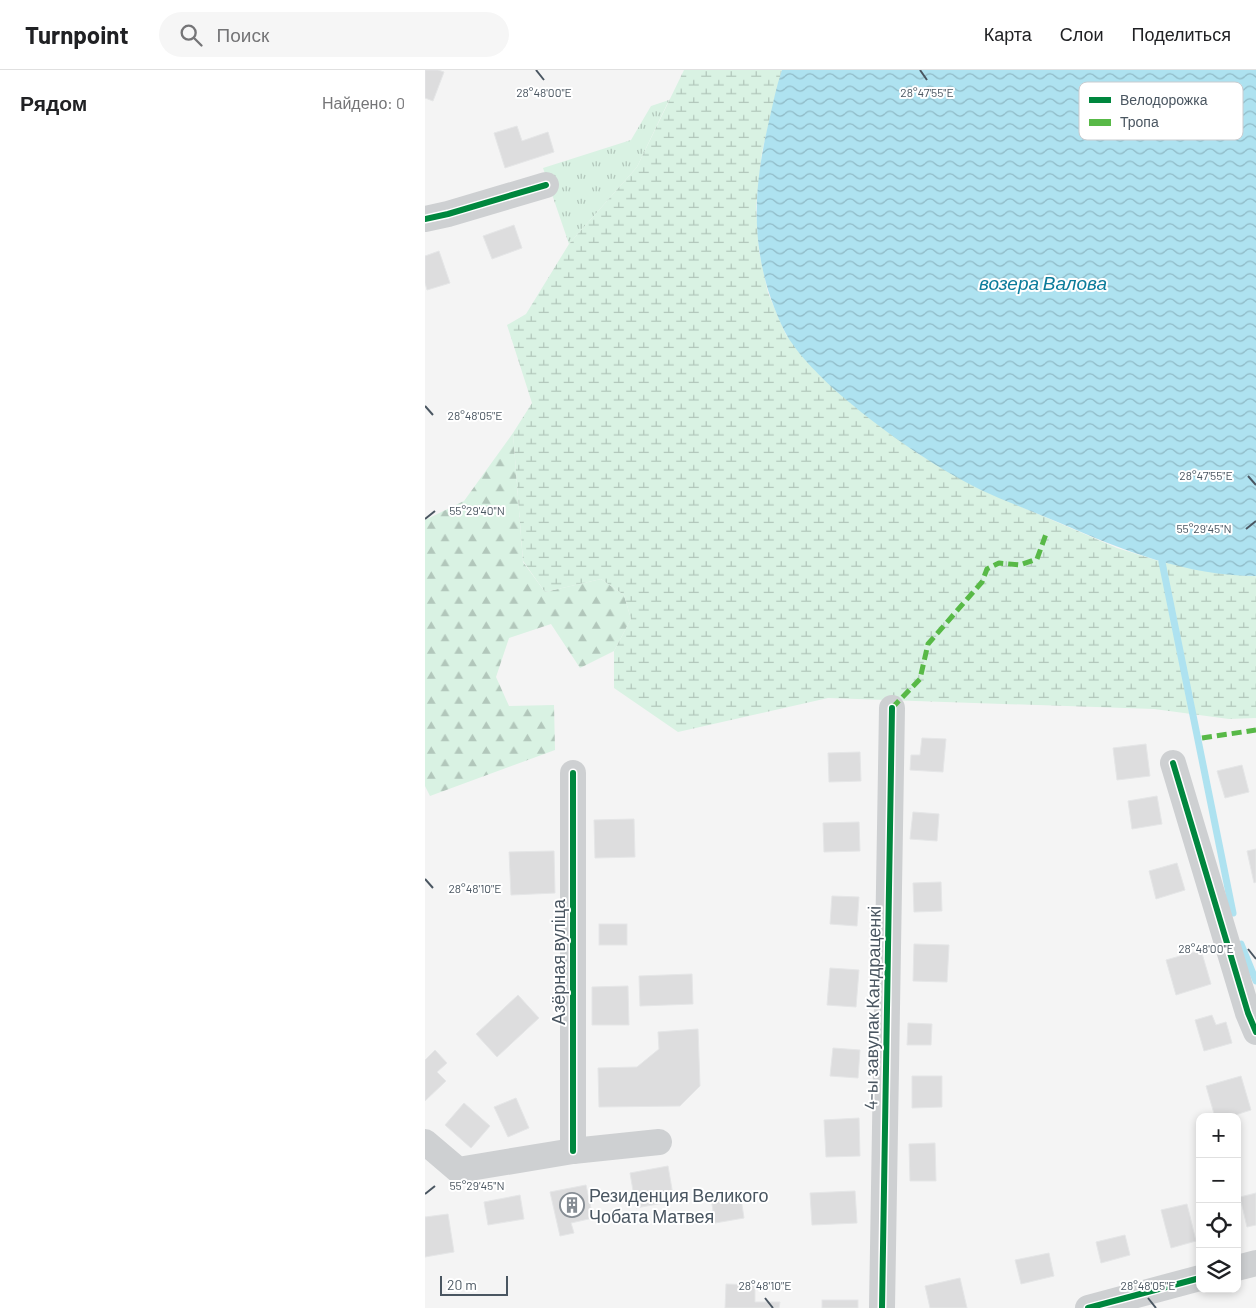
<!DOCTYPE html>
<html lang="ru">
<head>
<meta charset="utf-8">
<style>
	body { margin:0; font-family:Barlow,sans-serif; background:#f6f6f6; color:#202124 }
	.controls { position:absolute; right:15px; bottom:15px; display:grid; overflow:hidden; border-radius:10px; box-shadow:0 2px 8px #0003 }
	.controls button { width:45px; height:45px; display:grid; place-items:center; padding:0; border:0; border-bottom:1px solid #e0e0e0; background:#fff; color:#202124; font:25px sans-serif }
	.scale { position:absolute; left:15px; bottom:12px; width:68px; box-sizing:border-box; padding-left:5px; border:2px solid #4a5661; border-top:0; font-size:14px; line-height:18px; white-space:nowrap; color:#4a5661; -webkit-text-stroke:4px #fff; paint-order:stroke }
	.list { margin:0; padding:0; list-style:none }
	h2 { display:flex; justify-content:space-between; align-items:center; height:65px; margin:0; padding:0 20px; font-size:21px }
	h2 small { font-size:16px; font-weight:400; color:#757577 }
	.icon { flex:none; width:28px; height:28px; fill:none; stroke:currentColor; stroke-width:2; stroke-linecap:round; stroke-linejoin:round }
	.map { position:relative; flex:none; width:831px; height:1238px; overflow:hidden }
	header { display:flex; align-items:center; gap:30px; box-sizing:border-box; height:70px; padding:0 25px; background:#fff; border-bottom:1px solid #e0e0e0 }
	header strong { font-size:24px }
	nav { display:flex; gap:28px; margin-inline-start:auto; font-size:18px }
	.search { width:350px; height:45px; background:#f6f6f6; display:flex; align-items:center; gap:12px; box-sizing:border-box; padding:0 18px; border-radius:28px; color:#757577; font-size:19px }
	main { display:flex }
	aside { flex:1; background:#fff }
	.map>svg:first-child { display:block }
</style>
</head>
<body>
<header>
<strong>Turnpoint</strong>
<div class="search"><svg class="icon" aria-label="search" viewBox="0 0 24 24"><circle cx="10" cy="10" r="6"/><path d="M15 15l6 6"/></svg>Поиск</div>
<nav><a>Карта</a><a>Слои</a><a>Поделиться</a></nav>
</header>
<main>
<aside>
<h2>Рядом<small>Найдено: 0</small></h2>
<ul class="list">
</ul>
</aside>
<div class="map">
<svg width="831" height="1238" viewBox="0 0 831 1238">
	<defs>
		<pattern id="grass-tufts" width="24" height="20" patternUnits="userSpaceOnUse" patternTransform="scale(1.25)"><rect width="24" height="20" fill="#d9f2e3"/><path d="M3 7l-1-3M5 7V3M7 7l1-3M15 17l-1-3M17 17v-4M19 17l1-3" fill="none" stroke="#b2c7bb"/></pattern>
		<pattern id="forest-firs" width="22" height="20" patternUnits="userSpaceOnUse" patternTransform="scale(1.25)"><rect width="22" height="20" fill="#d9f2e3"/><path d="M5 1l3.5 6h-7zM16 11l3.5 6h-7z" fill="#b2c7bb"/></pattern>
		<pattern id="wetland-marsh" width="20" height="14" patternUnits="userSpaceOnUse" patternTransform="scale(1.25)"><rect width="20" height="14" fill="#d9f2e3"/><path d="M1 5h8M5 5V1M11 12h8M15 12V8" fill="none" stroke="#b2c7bb"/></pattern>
		<pattern id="water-waves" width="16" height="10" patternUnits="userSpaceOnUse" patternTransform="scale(1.25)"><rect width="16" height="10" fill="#aee2f0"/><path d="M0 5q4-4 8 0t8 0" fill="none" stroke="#90bac6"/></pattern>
	</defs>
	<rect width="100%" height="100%" fill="#f4f4f4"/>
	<!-- grass -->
	<path fill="url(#grass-tufts)" d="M 244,30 L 212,97 L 144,174 L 118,98 L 206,70 L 226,36 Z"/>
	<!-- forest -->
	<path fill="url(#forest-firs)" d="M 88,363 L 98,492 L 120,522 L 176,509 L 199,525 L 206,549 L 189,581 L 155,598 L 126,554 L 84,568 L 71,607 L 84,636 L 129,635 L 130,680 L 5,726 L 0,716 L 0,450 L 39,431 Z"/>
	<!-- wetland -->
	<path fill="url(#wetland-marsh)" d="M 259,0 L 357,0 L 337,82 L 331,137 L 334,181 L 343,223 L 361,265 L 429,336 L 492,383 L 555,419 L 692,478 L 737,492 L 822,506 L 831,506 L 831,648 L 804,649 L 729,639 L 403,628 L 253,662 L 189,618 L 189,581 L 206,549 L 199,525 L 176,509 L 120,522 L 98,491 L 88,363 L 107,333 L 82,255 L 101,244 L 144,174 L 212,97 Z"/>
	<!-- water -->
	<path fill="url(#water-waves)" d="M 357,0 L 831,0 L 831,506 C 762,506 697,480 635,453 C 609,442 582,432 556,420 C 507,396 452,357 411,321 C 394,305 371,283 360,262 C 325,191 326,127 344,51 C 348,34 351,17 357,0 Z"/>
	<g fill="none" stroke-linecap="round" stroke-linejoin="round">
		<!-- stream -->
		<g stroke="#aee2f0" stroke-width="7">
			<path d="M 737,492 L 808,843"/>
			<path d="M 816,874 L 831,911"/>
		</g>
	</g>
	<!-- building -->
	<g fill="#ddddde" stroke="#e5e6e7">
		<path d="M 0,0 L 13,0 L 19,2 L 8,31 L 0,28 Z"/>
		<path d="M 92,56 L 97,71 L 123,62 L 129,82 L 80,98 L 69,63 Z"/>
		<path d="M 89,155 L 97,178 L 67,189 L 58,166 Z"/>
		<path d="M 14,181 L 25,213 L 2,220 L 0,213 L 0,186 Z"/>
		<path d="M 497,668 L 521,669 L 518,702 L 485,700 L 486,685 L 495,685 Z"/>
		<path d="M 721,674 L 725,706 L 692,710 L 688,678 Z"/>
		<path d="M 435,682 L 436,711 L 404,712 L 403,683 Z"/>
		<path d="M 817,695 L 824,722 L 800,728 L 792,701 Z"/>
		<path d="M 732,726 L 737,754 L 707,759 L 703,731 Z"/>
		<path d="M 488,742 L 514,744 L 512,771 L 485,769 Z"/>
		<path d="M 209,749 L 210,787 L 170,788 L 169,750 Z"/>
		<path d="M 434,752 L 435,781 L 399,782 L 398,753 Z"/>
		<path d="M 831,779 L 831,812 L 829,813 L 822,781 Z"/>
		<path d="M 129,781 L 130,823 L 86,825 L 84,782 Z"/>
		<path d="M 752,793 L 760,820 L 731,829 L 724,801 Z"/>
		<path d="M 516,812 L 517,841 L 489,842 L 488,813 Z"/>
		<path d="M 407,826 L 434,827 L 432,856 L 405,854 Z"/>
		<rect x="174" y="854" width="28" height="21"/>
		<path d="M 489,874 L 524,875 L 522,912 L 488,911 Z"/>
		<path d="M 776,880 L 786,914 L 751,925 L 741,890 Z"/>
		<path d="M 405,898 L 434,900 L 431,937 L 402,935 Z"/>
		<path d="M 267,904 L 268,934 L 215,936 L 214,906 Z"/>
		<path d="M 203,916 L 204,955 L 167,955 L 167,917 Z"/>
		<path d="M 93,925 L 114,948 L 72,987 L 51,964 Z"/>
		<path d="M 787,945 L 791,955 L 801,952 L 807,973 L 779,981 L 770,950 Z"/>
		<path d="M 483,953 L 507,954 L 506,975 L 482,975 Z"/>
		<path d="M 273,959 L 275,1016 L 255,1036 L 174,1037 L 173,998 L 212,997 L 234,979 L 233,962 Z"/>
		<path d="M 408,978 L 435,980 L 433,1008 L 405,1006 Z"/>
		<path d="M 10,980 L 22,993 L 12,1002 L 21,1011 L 0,1031 L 0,990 Z"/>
		<path d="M 487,1006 L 517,1006 L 517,1037 L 487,1038 Z"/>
		<path d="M 816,1006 L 826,1040 L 804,1047 L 790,1047 L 781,1016 Z"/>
		<path d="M 91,1028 L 104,1058 L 83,1067 L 69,1037 Z"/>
		<path d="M 39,1033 L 65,1056 L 46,1078 L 20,1055 Z"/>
		<path d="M 434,1048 L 435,1086 L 401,1087 L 399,1050 Z"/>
		<path d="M 510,1073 L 511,1111 L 485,1111 L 484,1074 Z"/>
		<path d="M 243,1096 L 249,1131 L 211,1138 L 205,1103 Z"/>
		<path d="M 161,1115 L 168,1148 L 146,1153 L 149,1163 L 135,1166 L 125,1122 Z"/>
		<path d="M 430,1121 L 432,1153 L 387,1155 L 385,1123 Z"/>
		<path d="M 315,1122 L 319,1148 L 290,1153 L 286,1128 Z"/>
		<path d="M 831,1123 L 831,1155 L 822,1157 L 815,1127 Z"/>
		<path d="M 95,1125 L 99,1149 L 63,1155 L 59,1132 Z"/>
		<path d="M 762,1134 L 771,1171 L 746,1178 L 736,1140 Z"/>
		<path d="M 23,1144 L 29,1182 L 0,1187 L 0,1147 Z"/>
		<path d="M 700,1165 L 705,1185 L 676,1193 L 671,1172 Z"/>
		<path d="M 624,1183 L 629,1206 L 596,1214 L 590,1190 Z"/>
		<path d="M 535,1208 L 542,1238 L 505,1238 L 500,1216 Z"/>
		<path d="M 301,1214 L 330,1215 L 330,1232 L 355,1232 L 354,1238 L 300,1238 Z"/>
		<rect x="397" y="1230" width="36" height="8"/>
	</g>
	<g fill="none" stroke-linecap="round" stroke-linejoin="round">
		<!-- minor -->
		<g stroke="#ced0d2" stroke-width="26">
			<path d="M 0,149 L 23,144 L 121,115"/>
			<path d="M 748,693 L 823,943 L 831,962"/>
			<path d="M 148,703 L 148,1081"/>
			<path d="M 0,1072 L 33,1100 L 148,1081 L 234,1072"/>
			<path d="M 812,1198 L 831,1193"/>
			<path d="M 457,1238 L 467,638"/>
			<path d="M 663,1238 L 775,1208"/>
		</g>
		<!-- quiet -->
		<g stroke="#58b947" stroke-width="5" stroke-dasharray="10 5" stroke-linecap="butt">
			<path d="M 467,638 L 495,609 L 503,574 L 557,512 L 562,499 L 574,493 L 595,495 L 612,489 L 621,464"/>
			<path d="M 777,668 L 831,660"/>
		</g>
		<defs>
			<g id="cycleway">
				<path d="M 0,149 L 23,144 L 121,115"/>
				<path d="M 748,693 L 823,943 L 831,962"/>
				<path d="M 148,703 L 148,1081"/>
				<path d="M 457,1238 L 467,638"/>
				<path d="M 663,1238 L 775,1208"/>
			</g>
		</defs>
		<!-- cycleway casing -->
		<use href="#cycleway" stroke="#fff" stroke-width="9"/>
		<!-- cycleway -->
		<use href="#cycleway" stroke="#00873e" stroke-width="6"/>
	</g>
	<!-- ticks -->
	<path fill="none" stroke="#4a5661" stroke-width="2" d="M 111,0 L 119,10M 495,0 L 502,10M 0,336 L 8,345M 823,406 L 831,415M 0,449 L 10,441M 821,459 L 831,451M 0,809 L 8,818M 823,879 L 831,889M 0,1124 L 10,1116M 340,1228 L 348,1238M 723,1228 L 731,1238"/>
	<!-- icons -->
	<defs>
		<symbol id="building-ring" viewBox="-11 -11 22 22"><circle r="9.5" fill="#fff" stroke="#868d94" stroke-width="1.5"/><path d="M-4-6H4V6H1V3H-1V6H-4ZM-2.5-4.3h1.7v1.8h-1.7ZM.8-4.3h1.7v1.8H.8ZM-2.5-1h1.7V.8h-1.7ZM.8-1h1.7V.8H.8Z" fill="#868d94"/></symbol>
	</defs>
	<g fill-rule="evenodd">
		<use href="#building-ring" x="133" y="1121" width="28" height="28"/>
	</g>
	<g text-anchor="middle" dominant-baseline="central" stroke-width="4" stroke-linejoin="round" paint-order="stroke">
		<!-- street labels -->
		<g font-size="18" fill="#4a5661" stroke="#fff">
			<text transform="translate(133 892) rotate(-90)">Азёрная вуліца</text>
			<text transform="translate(447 938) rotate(-89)">4-ы завулак Кандраценкі</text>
		</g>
		<!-- poi labels -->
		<g font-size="18" fill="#4a5661" stroke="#fff" text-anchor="start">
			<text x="164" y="1125">Резиденция Великого<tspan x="164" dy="21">Чобата Матвея</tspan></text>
		</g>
		<!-- water labels -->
		<g font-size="19" font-style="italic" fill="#0c7c9b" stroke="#fff">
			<text x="618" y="212">возера Валова</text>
		</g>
	</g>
	<!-- legend -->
	<rect x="654" y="12" width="164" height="58" rx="8" fill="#fff" stroke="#c9ccd0" stroke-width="1"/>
	<rect x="664" y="27" width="22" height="6" fill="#00873e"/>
	<rect x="664" y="49" width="22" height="7" fill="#58b947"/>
	<g font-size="14" fill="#4a5661">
		<text x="695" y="35">Велодорожка</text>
		<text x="695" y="57">Тропа</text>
	</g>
	<g font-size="12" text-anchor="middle" fill="#4a5661" stroke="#fff" stroke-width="4" stroke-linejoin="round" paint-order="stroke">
		<text x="502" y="27">28°47'55"E</text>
		<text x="119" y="27">28°48'00"E</text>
		<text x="50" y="350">28°48'05"E</text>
		<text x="781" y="410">28°47'55"E</text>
		<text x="52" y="445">55°29'40"N</text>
		<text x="779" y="463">55°29'45"N</text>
		<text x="50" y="823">28°48'10"E</text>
		<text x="781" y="883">28°48'00"E</text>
		<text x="52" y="1120">55°29'45"N</text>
		<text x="340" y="1220">28°48'10"E</text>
		<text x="723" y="1220">28°48'05"E</text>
	</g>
</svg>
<div class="controls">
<button>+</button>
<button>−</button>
<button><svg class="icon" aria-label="locate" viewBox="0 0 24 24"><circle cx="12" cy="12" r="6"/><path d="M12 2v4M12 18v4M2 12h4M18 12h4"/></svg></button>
<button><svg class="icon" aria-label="layers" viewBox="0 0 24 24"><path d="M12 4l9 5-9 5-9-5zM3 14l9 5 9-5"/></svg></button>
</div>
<div class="scale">20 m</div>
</div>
</main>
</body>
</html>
